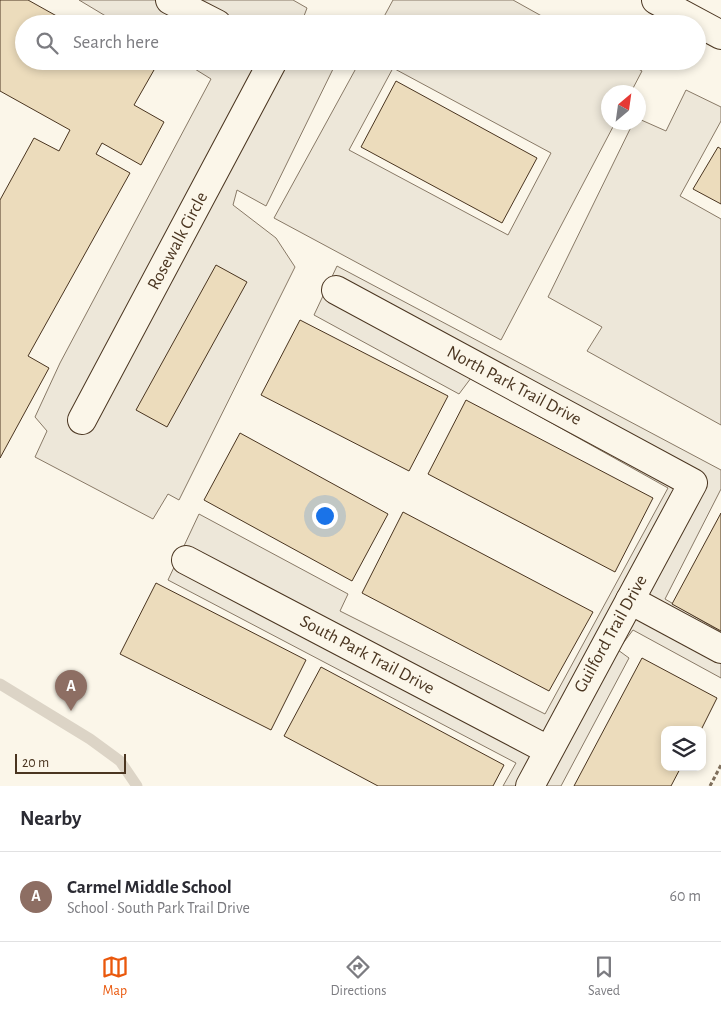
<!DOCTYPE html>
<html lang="en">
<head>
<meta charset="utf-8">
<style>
	body { margin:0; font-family:"Alegreya Sans",sans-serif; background:#f2f2f3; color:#2b2b33 }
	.controls { position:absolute; right:15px; bottom:15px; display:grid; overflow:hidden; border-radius:10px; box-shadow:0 2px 8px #0003 }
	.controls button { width:45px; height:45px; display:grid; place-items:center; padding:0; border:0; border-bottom:1px solid #e1e1e2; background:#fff; color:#2b2b33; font:25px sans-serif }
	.compass { position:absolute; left:601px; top:85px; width:45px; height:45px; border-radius:50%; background:#fff; box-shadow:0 2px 8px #0003; rotate:29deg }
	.scale { position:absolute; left:15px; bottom:12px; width:111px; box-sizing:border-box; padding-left:5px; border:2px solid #4a3520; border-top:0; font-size:14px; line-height:18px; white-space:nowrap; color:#4a3520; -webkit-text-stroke:4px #fbf6e9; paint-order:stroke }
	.you { position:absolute; left:324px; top:515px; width:18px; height:18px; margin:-12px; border:4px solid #fff; border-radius:50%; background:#1a73e8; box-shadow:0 0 0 8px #1a73e833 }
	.badge { display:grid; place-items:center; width:32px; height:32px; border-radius:50%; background:#ea580c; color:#fff; font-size:16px; font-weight:700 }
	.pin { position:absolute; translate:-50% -41px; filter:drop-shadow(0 1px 2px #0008) }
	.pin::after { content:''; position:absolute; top:26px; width:18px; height:15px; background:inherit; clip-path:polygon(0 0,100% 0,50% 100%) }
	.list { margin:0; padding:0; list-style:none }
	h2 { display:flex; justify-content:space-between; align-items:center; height:65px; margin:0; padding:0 20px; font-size:21px }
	h2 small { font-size:16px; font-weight:400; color:#7c7c81 }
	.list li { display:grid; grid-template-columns:32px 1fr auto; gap:15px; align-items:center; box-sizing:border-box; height:90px; padding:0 20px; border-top:1px solid #e1e1e2 }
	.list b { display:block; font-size:19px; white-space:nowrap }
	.list p { margin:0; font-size:16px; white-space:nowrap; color:#7c7c81 }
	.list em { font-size:16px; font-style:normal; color:#7c7c81 }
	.icon { flex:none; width:28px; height:28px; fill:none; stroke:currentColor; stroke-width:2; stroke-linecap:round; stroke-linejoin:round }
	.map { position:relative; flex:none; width:721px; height:786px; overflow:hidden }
	.search { position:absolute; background:#fff; box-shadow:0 2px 8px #0003; left:15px; right:15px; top:15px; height:55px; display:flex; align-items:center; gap:12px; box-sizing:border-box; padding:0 18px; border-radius:28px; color:#7c7c81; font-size:19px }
	.sheet { height:155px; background:#fff }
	nav { display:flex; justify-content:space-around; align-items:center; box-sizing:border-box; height:70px; border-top:1px solid #e1e1e2; background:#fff; font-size:14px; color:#7c7c81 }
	nav a { display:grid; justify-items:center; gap:2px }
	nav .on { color:#ea580c }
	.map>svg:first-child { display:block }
</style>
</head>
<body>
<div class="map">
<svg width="721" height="786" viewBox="0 0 721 786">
	<rect width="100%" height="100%" fill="#fbf6e9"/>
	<!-- parking -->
	<g fill="#ede7d9" stroke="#887966" fill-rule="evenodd">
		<path d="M 79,0 L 293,0 L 307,8 L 301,24 L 119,24 Z"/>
		<path d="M 393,0 L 513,0 L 556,24 L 380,24 Z"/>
		<path d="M 182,61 L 324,61 L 334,67 L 266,206 L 237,190 L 233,205 L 276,238 L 295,267 L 179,500 L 168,494 L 153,519 L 35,457 L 47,431 L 35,417 L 60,363 L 211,79 Z"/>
		<path d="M 360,61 L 624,61 L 642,71 L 631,92 L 608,92 L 608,122 L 615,123 L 501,340 L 274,218 ZM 393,68 L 551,153 L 508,235 L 349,150 Z"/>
		<path d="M 686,90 L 721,107 L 721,121 L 680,196 L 721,219 L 721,425 L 587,351 L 602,327 L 548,297 L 633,123 L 638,122 L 639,119 L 666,131 Z"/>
		<path d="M 337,266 L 721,470 L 721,489 L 665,599 L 721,632 L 721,678 L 633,630 L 618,650 L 629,658 L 561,786 L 503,786 L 516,763 L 168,580 L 199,514 L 348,594 L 340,611 L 545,714 L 668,488 L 471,378 L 459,394 L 314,315 Z"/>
	</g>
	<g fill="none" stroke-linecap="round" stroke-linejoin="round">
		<!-- stream -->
		<path stroke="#dcd4c6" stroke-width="11" d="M 0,684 L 90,739 L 120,761 L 137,786"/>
	</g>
	<!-- building -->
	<g fill="#ecdcbc" stroke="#4a3520">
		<path d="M 0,0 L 28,0 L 71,24 L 24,24 L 24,61 L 139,61 L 154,70 L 134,105 L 164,122 L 141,165 L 102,143 L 96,154 L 130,173 L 28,356 L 49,368 L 0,458 L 0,200 L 34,138 L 59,151 L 70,130 L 0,91 Z"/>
		<path d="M 396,81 L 537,158 L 502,223 L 361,147 Z"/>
		<path d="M 718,147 L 721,149 L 721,204 L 693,189 Z"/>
		<path d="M 216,265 L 247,282 L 167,427 L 136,410 Z"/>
		<path d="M 300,320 L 448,396 L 409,471 L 261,395 Z"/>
		<path d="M 466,400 L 653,498 L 615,572 L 428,474 Z"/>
		<path d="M 240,433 L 388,514 L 352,581 L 204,500 Z"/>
		<path d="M 403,512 L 593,612 L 549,691 L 362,593 Z"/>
		<path d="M 721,513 L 721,631 L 672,604 Z"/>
		<path d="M 156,583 L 306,660 L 271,730 L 120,654 Z"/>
		<path d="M 642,658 L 717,698 L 701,730 L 665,730 L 665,767 L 681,767 L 671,786 L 574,786 Z"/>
		<path d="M 321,667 L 504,765 L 493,786 L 378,786 L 284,736 Z"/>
	</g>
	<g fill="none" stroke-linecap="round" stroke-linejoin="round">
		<defs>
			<g id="street">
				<path d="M 170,0 L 217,24"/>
				<path d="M 336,290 L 693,483 L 530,786"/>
				<path d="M 82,420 L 273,61"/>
				<path d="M 186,560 L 548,750"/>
				<path d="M 630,600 L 721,649"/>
			</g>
			<path id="secondary" d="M 656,0 L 721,35"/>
		</defs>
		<!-- street casing -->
		<use href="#street" stroke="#4a3520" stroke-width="30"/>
		<!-- secondary casing -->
		<use href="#secondary" stroke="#4a3520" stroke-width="30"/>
		<!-- path -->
		<path stroke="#7f6f5c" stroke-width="3" stroke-dasharray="4 2.5" stroke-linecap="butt" d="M 710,786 L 721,765"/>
		<!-- street -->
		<use href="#street" stroke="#fbf6e9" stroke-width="28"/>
		<!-- secondary -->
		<use href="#secondary" stroke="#fbf6e9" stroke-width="28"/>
	</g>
	<g text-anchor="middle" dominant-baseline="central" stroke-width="4" stroke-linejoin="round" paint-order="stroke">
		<!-- street labels -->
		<g font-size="18" fill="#4a3520" stroke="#fbf6e9">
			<text transform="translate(178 241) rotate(-62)">Rosewalk Circle</text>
			<text transform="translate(514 386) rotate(28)">North Park Trail Drive</text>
			<text transform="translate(611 634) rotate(-61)">Guilford Trail Drive</text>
			<text transform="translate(367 655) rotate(28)">South Park Trail Drive</text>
		</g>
	</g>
</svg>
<div class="controls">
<button><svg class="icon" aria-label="layers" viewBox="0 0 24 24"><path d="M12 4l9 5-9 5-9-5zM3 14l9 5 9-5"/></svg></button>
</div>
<svg class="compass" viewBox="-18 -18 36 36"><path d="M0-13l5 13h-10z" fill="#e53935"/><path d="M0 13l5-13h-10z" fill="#7c7c81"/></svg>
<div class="scale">20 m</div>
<div class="you"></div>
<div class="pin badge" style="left:71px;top:711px;background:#8d6e63">A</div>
<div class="search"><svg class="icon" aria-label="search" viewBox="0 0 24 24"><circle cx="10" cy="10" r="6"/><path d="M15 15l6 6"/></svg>Search here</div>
</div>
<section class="sheet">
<h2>Nearby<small></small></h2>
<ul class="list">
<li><span class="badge" style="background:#8d6e63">A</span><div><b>Carmel Middle School</b><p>School · South Park Trail Drive</p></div><em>60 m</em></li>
</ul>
</section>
<nav>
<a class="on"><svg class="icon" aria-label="map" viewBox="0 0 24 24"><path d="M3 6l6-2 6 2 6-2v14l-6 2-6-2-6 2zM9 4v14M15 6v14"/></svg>Map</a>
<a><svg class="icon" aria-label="directions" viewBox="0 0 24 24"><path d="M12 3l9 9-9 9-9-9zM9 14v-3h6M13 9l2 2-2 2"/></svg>Directions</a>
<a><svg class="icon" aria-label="saved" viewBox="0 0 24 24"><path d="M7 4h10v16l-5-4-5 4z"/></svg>Saved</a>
</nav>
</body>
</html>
